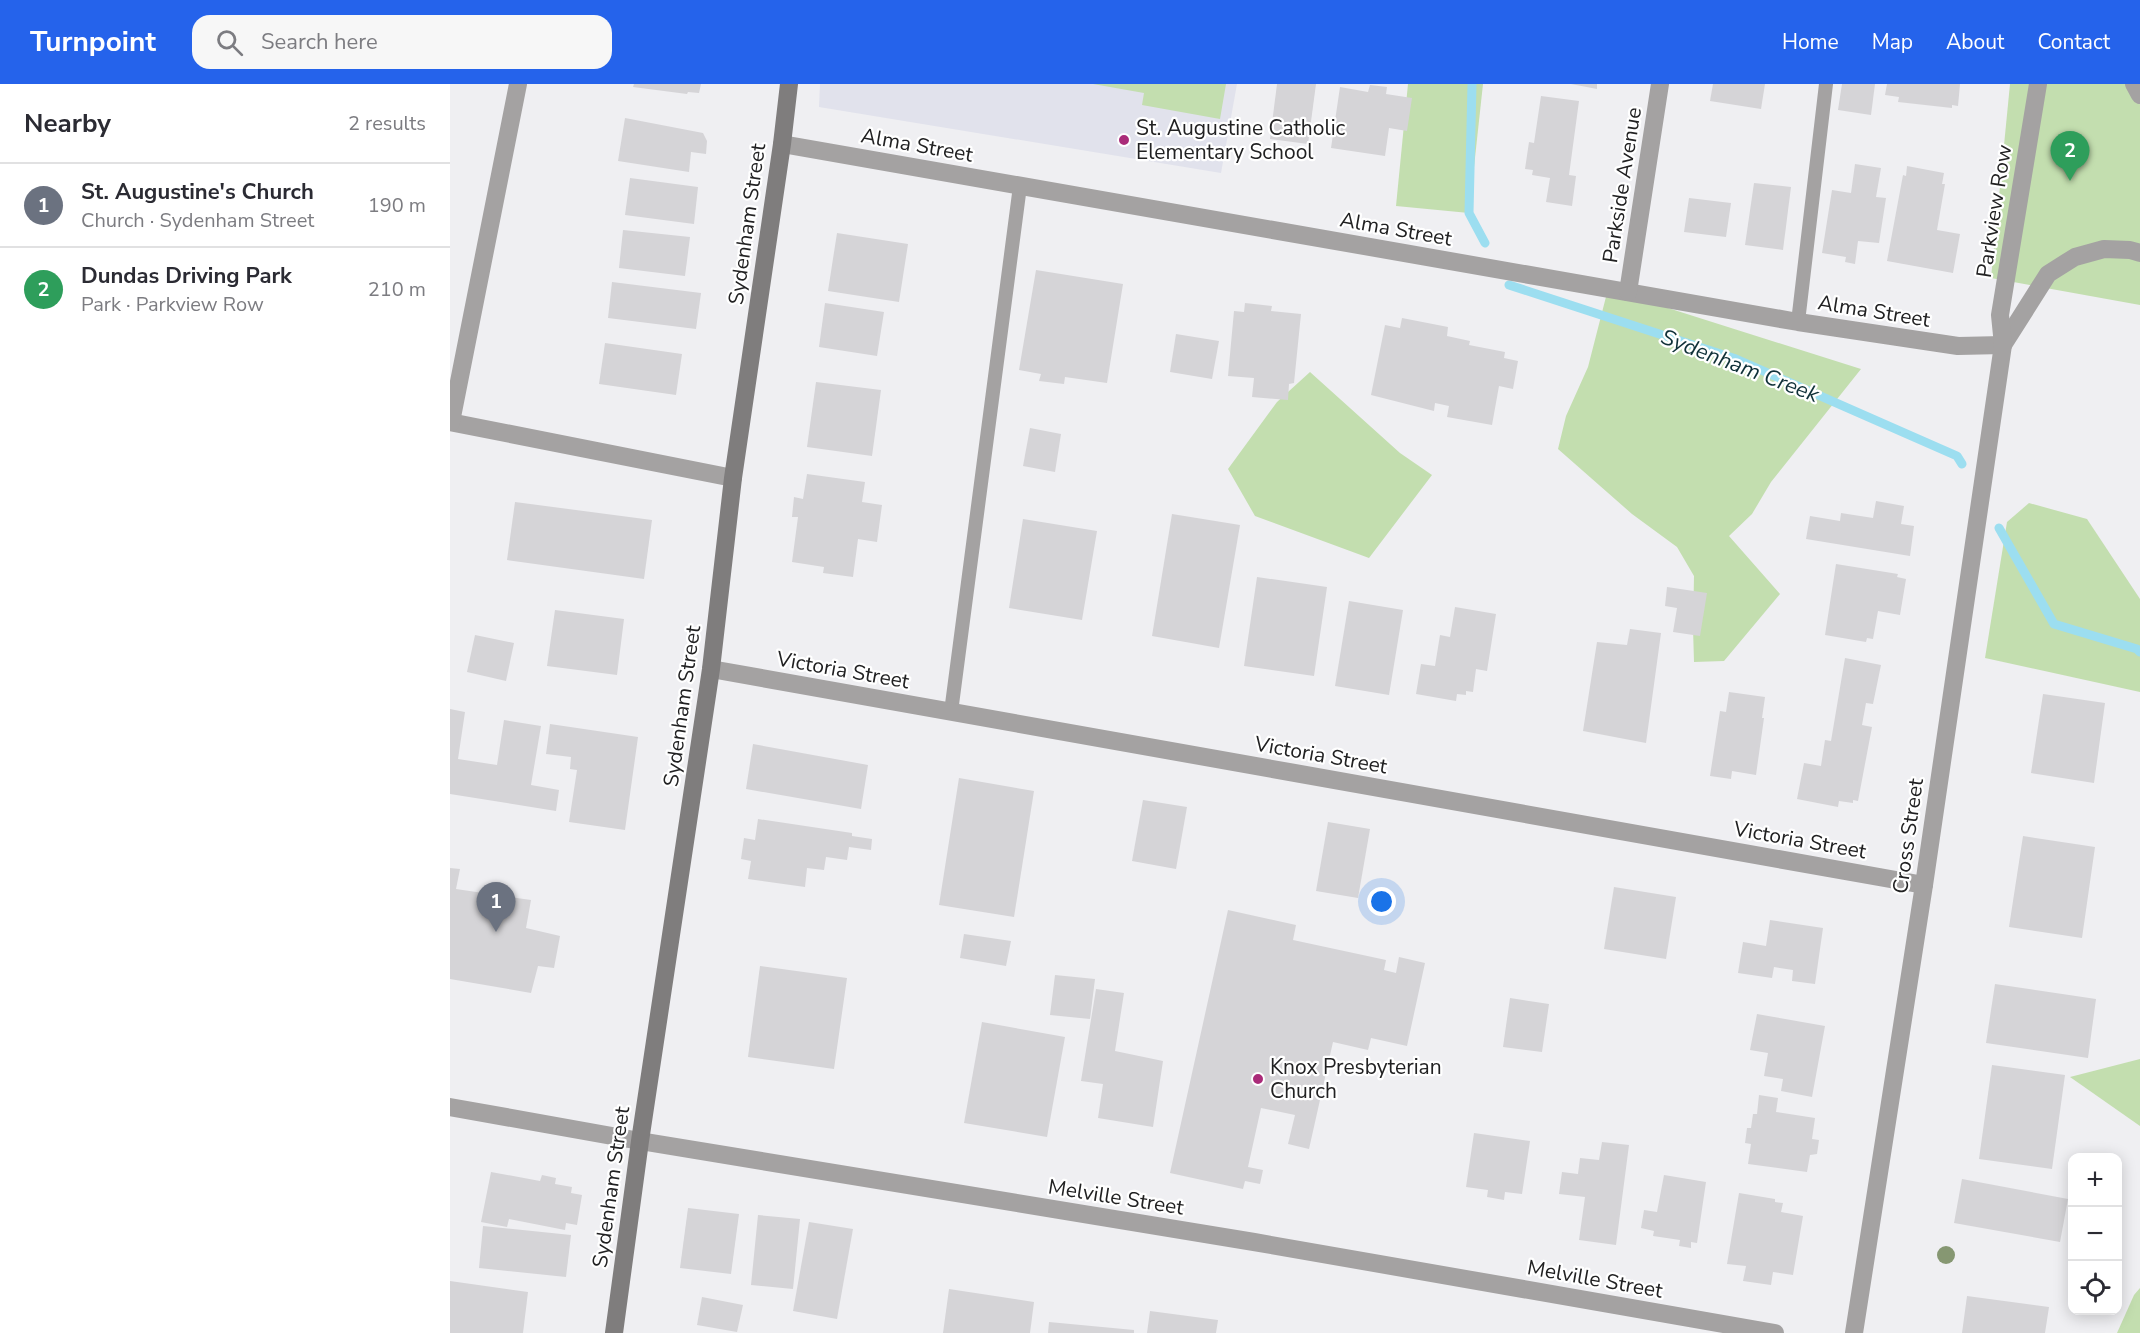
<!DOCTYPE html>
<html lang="en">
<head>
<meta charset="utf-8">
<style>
	body { margin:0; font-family:"Nunito Sans",sans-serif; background:#f7f7f7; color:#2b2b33 }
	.controls { position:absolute; right:18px; bottom:18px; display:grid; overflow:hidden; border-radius:12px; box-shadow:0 3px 15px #0003 }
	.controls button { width:54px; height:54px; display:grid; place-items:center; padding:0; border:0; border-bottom:2px solid #e1e1e2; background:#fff; color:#2b2b33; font:30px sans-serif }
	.you { position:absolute; left:932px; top:818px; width:21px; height:21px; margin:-15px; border:4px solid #fff; border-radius:50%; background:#1a73e8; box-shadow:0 0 0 9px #1a73e833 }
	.badge { display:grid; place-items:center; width:39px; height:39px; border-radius:50%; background:#2563eb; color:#fff; font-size:20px; font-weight:700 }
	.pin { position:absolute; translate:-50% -50px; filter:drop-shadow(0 2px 3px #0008) }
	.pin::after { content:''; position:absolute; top:32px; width:21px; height:18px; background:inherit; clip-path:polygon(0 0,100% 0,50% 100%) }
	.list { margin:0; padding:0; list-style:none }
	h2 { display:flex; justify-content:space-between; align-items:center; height:78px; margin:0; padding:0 24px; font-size:26px }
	h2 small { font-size:20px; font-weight:400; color:#7c7c81 }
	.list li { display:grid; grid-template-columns:39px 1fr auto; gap:18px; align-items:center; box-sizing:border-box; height:84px; padding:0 24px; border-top:2px solid #e1e1e2 }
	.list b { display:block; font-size:22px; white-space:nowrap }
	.list p { margin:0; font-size:20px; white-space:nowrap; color:#7c7c81 }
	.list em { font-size:20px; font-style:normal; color:#7c7c81 }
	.icon { flex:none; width:33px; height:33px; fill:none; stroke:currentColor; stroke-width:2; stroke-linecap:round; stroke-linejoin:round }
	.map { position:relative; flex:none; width:1690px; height:1249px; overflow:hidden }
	header { display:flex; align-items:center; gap:36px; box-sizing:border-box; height:84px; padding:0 30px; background:#2563eb; color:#fff }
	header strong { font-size:28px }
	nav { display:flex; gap:33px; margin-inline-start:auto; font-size:21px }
	.search { width:420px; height:54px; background:#f7f7f7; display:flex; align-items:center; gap:15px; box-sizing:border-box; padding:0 21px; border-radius:18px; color:#7c7c81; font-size:22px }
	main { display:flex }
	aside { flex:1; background:#fff }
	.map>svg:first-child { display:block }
</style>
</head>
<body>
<header>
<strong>Turnpoint</strong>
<div class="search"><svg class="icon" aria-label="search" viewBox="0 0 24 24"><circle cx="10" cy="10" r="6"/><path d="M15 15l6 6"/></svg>Search here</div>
<nav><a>Home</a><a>Map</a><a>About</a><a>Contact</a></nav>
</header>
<main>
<aside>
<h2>Nearby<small>2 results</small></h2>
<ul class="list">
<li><span class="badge" style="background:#6b7280">1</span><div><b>St. Augustine's Church</b><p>Church · Sydenham Street</p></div><em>190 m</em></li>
<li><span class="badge" style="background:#2e9e5b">2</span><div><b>Dundas Driving Park</b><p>Park · Parkview Row</p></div><em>210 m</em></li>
</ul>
</aside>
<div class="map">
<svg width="1690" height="1249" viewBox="0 0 1690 1249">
	<rect width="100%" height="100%" fill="#efeff2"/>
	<!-- built -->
	<path fill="#e1e2ec" d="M 370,0 L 787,0 L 771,89 L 369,23 Z"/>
	<!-- green -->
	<g fill="#c3deaf">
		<path d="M 643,0 L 776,0 L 770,35 L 692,21 L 694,9 Z"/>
		<path d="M 958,0 L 1033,0 L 1019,129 L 946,122 Z"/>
		<path d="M 1560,0 L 1690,0 L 1690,221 L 1541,194 Z"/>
		<path d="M 1158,205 L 1411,285 L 1321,398 L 1302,430 L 1279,452 L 1330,510 L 1274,577 L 1244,578 L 1243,544 L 1244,492 L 1227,463 L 1182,430 L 1108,365 L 1116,332 L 1138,283 Z"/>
		<path d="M 860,288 L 950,369 L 982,391 L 919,474 L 805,432 L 778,385 L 827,318 Z"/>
		<path d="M 1579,419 L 1637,435 L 1690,515 L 1690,608 L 1535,574 L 1557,438 Z"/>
		<path d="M 1690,975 L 1690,1042 L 1620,993 Z"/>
		<path d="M 1690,1204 L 1690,1249 L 1667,1249 L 1684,1211 Z"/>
	</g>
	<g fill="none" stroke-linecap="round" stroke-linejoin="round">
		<!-- stream -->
		<g stroke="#9cdef0" stroke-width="9">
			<path d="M 1022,0 L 1019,129 L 1035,159"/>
			<path d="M 1059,201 L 1286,275 L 1507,372 L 1512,380"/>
			<path d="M 1549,444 L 1604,540 L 1687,565 L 1690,568"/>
		</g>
	</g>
	<!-- building -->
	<g fill="#d5d4d7">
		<path d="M 184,0 L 251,0 L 249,9 L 238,8 L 237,10 L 183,3 Z"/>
		<path d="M 827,0 L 866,0 L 858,60 L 820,55 Z"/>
		<path d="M 1121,0 L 1147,0 L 1147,5 Z"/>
		<path d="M 1263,0 L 1315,0 L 1311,25 L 1260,17 Z"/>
		<path d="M 1392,0 L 1425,0 L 1421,31 L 1388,26 Z"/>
		<path d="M 1437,0 L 1510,0 L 1508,22 L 1502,21 L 1502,24 L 1448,18 L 1449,13 L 1435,11 Z"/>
		<path d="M 920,1 L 937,3 L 936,10 L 962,14 L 957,47 L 939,44 L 935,72 L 881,64 L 890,3 L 918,8 Z"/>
		<path d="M 1091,12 L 1129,17 L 1119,91 L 1126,92 L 1122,122 L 1096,118 L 1100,94 L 1082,91 L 1083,86 L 1075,85 L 1079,58 L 1084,59 Z"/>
		<path d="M 175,34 L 253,49 L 257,57 L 256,70 L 241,68 L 239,88 L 168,77 Z"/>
		<path d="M 1405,80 L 1431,84 L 1426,113 L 1436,114 L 1429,159 L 1408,157 L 1405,180 L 1395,178 L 1396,173 L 1372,169 L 1382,106 L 1401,109 Z"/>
		<path d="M 1457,82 L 1494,89 L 1492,100 L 1495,100 L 1487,146 L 1510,150 L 1503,189 L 1437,177 L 1453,91 L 1456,92 Z"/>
		<path d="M 180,94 L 248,103 L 244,140 L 175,131 Z"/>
		<path d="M 1304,99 L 1341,103 L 1333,166 L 1295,161 Z"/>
		<path d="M 1239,114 L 1281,119 L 1276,153 L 1234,148 Z"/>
		<path d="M 173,146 L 240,153 L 235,192 L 169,184 Z"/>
		<path d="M 387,149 L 458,160 L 449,218 L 378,207 Z"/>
		<path d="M 586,186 L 673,200 L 657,299 L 615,293 L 614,300 L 589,297 L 591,290 L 569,286 Z"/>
		<path d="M 162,198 L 251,209 L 246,245 L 158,234 Z"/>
		<path d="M 375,219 L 434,228 L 427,272 L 369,263 Z"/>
		<path d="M 795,219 L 822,222 L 821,227 L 851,230 L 844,299 L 839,300 L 838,316 L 802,313 L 804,294 L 778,292 L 784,227 L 794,228 Z"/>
		<path d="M 952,234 L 998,243 L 997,252 L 1020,257 L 1019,261 L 1055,268 L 1054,274 L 1068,277 L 1063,305 L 1049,302 L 1042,341 L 997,333 L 999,322 L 985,319 L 984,327 L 921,311 L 935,241 L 950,244 Z"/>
		<path d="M 726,250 L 769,257 L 762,295 L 720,288 Z"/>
		<path d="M 155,259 L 232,270 L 226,311 L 149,300 Z"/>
		<path d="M 366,298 L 431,306 L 422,372 L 357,363 Z"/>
		<path d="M 580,344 L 611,350 L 605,388 L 573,382 Z"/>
		<path d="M 357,390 L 415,398 L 412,418 L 432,421 L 427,458 L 408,455 L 403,493 L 373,489 L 374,483 L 342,478 L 348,433 L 342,433 L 344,413 L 353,415 Z"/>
		<path d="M 1426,417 L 1454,422 L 1451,440 L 1464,442 L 1460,472 L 1356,455 L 1360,432 L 1390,437 L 1391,429 L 1423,434 Z"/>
		<path d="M 65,418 L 202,436 L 194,495 L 57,476 Z"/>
		<path d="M 722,430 L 790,441 L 769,564 L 702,552 Z"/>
		<path d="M 573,435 L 647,447 L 632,536 L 559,524 Z"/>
		<path d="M 1386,480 L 1448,490 L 1447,493 L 1456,495 L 1450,531 L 1428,527 L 1423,555 L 1417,554 L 1416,558 L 1375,551 Z"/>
		<path d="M 807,493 L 877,503 L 864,592 L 794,582 Z"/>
		<path d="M 1217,503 L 1257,509 L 1250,552 L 1223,548 L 1227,524 L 1215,522 Z"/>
		<path d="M 899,517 L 953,526 L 939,611 L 885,602 Z"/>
		<path d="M 1005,523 L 1046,530 L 1037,587 L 1026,585 L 1023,608 L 1016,607 L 1016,611 L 1007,610 L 1006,617 L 966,610 L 971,580 L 985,582 L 990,551 L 1000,553 Z"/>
		<path d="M 105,526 L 174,535 L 167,591 L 97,582 Z"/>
		<path d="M 1180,545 L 1211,549 L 1196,659 L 1133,647 L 1147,558 L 1177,561 Z"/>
		<path d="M 25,551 L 64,559 L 56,597 L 17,588 Z"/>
		<path d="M 1395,574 L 1431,581 L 1423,620 L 1416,619 L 1412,641 L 1422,643 L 1408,717 L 1403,716 L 1403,719 L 1389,717 L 1388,723 L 1347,715 L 1354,679 L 1371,682 L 1375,656 L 1381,657 Z"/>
		<path d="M 1279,608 L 1315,613 L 1312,634 L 1314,634 L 1306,691 L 1282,687 L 1281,695 L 1260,692 L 1270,627 L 1276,628 Z"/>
		<path d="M 1593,610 L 1655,619 L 1644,699 L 1581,689 Z"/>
		<path d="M 0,625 L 15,628 L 8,675 L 47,681 L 54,636 L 91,642 L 81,701 L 109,706 L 106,727 L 0,710 Z"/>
		<path d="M 100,640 L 188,653 L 175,746 L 119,738 L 127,686 L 120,685 L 121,673 L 96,670 Z"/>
		<path d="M 303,660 L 418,681 L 411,725 L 296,705 Z"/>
		<path d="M 509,694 L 584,707 L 564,833 L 489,821 Z"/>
		<path d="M 693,716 L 737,723 L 726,785 L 682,777 Z"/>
		<path d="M 308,735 L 402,749 L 402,752 L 422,755 L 421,766 L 399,763 L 397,776 L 376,773 L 374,786 L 357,784 L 355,803 L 298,795 L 301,777 L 291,775 L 294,754 L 305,756 Z"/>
		<path d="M 878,738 L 920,745 L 908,814 L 866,807 Z"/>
		<path d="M 1573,752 L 1645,763 L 1632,854 L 1559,843 Z"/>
		<path d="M 0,784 L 10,785 L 6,805 L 81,816 L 76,844 L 110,852 L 104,884 L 88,882 L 81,909 L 0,895 Z"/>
		<path d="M 1164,803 L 1226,813 L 1216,875 L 1154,865 Z"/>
		<path d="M 778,826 L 846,841 L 843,856 L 936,876 L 934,886 L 946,889 L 949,873 L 975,879 L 957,962 L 921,954 L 918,966 L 883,958 L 859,1065 L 838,1060 L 845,1031 L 811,1024 L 798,1083 L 813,1086 L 810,1100 L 795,1097 L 793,1105 L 720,1089 Z"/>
		<path d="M 1320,836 L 1373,844 L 1365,900 L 1342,897 L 1343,886 L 1324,883 L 1322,894 L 1288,889 L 1293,858 L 1316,862 Z"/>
		<path d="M 514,850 L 561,857 L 556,882 L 510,874 Z"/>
		<path d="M 310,882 L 397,894 L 384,985 L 298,973 Z"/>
		<path d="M 605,891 L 645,895 L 640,935 L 600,931 Z"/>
		<path d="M 1545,900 L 1646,915 L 1638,974 L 1536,959 Z"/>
		<path d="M 646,905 L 674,909 L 665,967 L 713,977 L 703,1043 L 648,1034 L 653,1000 L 631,997 Z"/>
		<path d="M 1060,914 L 1099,920 L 1092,968 L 1053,963 Z"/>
		<path d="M 1307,930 L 1375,942 L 1362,1013 L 1331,1007 L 1333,995 L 1314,992 L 1318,969 L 1300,966 Z"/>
		<path d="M 532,938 L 615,953 L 597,1053 L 514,1039 Z"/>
		<path d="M 1542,981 L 1615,991 L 1602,1085 L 1529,1075 Z"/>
		<path d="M 1309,1011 L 1328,1014 L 1326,1028 L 1365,1034 L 1362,1055 L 1369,1056 L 1367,1070 L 1360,1071 L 1357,1088 L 1298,1080 L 1301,1060 L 1295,1059 L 1297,1044 L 1301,1044 L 1303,1030 L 1307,1030 Z"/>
		<path d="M 1024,1049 L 1080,1057 L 1072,1110 L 1055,1108 L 1054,1116 L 1037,1113 L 1038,1106 L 1016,1103 Z"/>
		<path d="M 1152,1058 L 1179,1061 L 1166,1161 L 1129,1156 L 1135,1113 L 1109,1110 L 1112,1088 L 1128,1090 L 1130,1074 L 1149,1076 Z"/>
		<path d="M 41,1088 L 90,1097 L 92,1091 L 106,1094 L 105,1100 L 122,1103 L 121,1109 L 132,1111 L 127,1141 L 116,1139 L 115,1146 L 59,1135 L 57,1143 L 31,1138 Z"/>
		<path d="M 1214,1091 L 1256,1098 L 1247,1159 L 1241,1158 L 1241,1164 L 1229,1162 L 1230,1156 L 1203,1152 L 1204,1147 L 1191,1144 L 1194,1126 L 1207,1128 Z"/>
		<path d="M 1512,1095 L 1618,1115 L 1610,1158 L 1504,1139 Z"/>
		<path d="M 1289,1109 L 1325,1115 L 1325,1118 L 1333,1119 L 1331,1128 L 1353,1132 L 1343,1191 L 1323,1188 L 1321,1201 L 1293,1197 L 1296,1182 L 1277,1180 Z"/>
		<path d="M 238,1124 L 289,1130 L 281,1190 L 230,1184 Z"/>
		<path d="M 308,1131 L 350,1135 L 343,1205 L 301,1201 Z"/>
		<path d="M 359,1138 L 403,1145 L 387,1235 L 343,1227 Z"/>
		<path d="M 33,1142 L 121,1151 L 116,1193 L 29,1184 Z"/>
		<path d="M 0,1197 L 78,1208 L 73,1249 L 0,1249 Z"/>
		<path d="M 499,1205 L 584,1218 L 580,1249 L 493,1249 Z"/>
		<path d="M 1517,1212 L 1599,1223 L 1595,1249 L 1512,1249 Z"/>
		<path d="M 252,1213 L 293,1221 L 287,1248 L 247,1241 Z"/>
		<path d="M 700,1227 L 768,1236 L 766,1249 L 697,1249 Z"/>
		<path d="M 599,1238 L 684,1246 L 684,1249 L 598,1249 Z"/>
	</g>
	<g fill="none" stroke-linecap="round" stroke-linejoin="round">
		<!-- lane -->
		<g stroke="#a4a2a2" stroke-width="14">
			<path d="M 1348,238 L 1376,0"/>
			<path d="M 501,628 L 570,102"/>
		</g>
		<!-- street -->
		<g stroke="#a4a2a2" stroke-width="18">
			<path d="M 1684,0 L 1690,11"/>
			<path d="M 332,60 L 1348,238 L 1508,262 L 1553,261"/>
			<path d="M 1178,208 L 1210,0"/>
			<path d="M 1553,261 L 1598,190 L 1625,173 L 1654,165 L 1680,166 L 1690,169"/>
			<path d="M 0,338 L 283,394"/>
			<path d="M 1,338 L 68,0"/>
			<path d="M 261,585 L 1474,801"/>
			<path d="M 0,1023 L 190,1057 L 804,1158 L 1325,1249"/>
			<path d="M 1404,1249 L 1474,801 L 1553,261 L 1550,231 L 1588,0"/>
		</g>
		<!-- secondary -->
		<path stroke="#7f7d7d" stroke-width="18" d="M 164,1249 L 190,1057 L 261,585 L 283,394 L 332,60 L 339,0"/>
	</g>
	<!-- trees -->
	<circle fill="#869772" cx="1496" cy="1171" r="9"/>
	<!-- markers -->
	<g fill="#aa2b79" stroke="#fff" stroke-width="2">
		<circle cx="674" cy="56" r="6"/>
		<circle cx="808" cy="995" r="6"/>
	</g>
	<g text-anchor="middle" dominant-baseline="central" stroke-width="4.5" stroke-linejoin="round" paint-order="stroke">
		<!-- poi labels -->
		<g font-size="21" fill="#212122" stroke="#fff" text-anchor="start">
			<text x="686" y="44">St. Augustine Catholic<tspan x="686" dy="24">Elementary School</tspan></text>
			<text x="820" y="983">Knox Presbyterian<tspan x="820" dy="24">Church</tspan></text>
		</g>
		<!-- street labels -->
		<g font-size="21" fill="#212122" stroke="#fff">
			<text transform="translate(467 61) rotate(10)">Alma Street</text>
			<text transform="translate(1172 101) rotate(-81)">Parkside Avenue</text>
			<text transform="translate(1544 127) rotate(-81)">Parkview Row</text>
			<text transform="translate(297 140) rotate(-82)">Sydenham Street</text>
			<text transform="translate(946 145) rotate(10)">Alma Street</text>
			<text transform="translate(1424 227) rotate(9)">Alma Street</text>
			<text transform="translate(393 586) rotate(10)">Victoria Street</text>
			<text transform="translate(232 622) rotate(-82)">Sydenham Street</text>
			<text transform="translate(871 671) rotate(10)">Victoria Street</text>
			<text transform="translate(1458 752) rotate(-82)">Cross Street</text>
			<text transform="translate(1350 756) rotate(10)">Victoria Street</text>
			<text transform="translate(161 1103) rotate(-82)">Sydenham Street</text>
			<text transform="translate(666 1113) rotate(9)">Melville Street</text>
			<text transform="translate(1145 1195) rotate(10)">Melville Street</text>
		</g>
		<!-- water labels -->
		<g font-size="22" font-style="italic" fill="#0f3038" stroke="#fff">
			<text transform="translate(1290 282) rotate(21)">Sydenham Creek</text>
		</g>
	</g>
</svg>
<div class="controls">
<button>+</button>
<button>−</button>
<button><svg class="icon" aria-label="locate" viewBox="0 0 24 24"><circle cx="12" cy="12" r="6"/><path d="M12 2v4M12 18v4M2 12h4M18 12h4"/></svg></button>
</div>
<div class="you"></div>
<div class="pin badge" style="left:46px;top:848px;background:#6b7280">1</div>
<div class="pin badge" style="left:1620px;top:97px;background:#2e9e5b">2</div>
</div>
</main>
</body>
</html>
